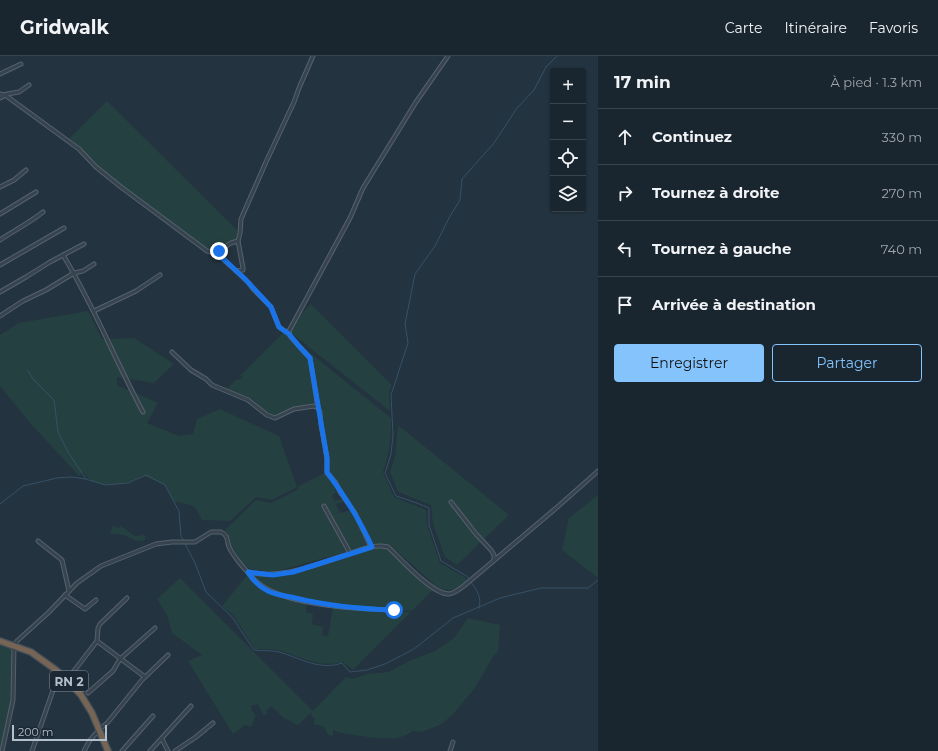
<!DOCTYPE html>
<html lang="fr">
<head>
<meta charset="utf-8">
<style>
	body { margin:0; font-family:Montserrat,sans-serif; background:#232e37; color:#f1f3f6 }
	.controls { position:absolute; right:12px; top:12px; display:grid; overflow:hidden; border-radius:4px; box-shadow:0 1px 3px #0004 }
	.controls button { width:36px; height:36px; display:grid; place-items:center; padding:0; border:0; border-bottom:1px solid #38434b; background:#1a262f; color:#f1f3f6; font:20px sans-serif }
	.scale { position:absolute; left:12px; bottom:10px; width:95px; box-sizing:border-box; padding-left:4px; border:2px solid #b3bfca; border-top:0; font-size:11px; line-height:14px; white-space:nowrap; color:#b3bfca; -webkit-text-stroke:3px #1c2934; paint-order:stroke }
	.stop { position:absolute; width:12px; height:12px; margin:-9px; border:3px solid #1a73e8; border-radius:50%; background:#fff }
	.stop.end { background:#1a73e8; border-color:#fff; box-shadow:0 1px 4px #0008 }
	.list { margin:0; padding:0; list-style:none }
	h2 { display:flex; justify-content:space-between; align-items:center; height:52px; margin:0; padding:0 16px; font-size:17px }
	h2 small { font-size:13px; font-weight:400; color:#9fa5aa }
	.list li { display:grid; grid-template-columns:26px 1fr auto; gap:12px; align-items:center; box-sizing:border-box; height:56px; padding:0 16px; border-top:1px solid #38434b }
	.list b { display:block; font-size:15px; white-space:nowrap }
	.list em { font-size:13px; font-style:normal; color:#9fa5aa }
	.actions { display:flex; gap:8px; padding:12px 16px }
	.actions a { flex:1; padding:9px 0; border:1px solid #85c3fd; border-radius:4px; text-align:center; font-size:14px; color:#85c3fd }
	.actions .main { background:#85c3fd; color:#111 }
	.icon { flex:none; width:22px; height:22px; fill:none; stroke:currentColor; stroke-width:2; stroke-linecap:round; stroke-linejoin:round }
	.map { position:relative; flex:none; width:598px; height:695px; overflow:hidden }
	header { display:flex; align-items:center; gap:24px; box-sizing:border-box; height:56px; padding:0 20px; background:#1a262f; border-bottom:1px solid #38434b }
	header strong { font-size:19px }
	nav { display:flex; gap:22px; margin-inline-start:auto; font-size:14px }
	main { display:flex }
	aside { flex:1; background:#1a262f }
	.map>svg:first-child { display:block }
</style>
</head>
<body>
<header>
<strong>Gridwalk</strong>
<nav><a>Carte</a><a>Itinéraire</a><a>Favoris</a></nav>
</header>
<main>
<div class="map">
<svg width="598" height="695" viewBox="0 0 598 695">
	<rect width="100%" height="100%" fill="#23333f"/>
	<!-- green -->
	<g fill="#254040">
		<path d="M 107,45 L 238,175 L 236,184 L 230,186 L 217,195 L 205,192 L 122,131 L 98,111 L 80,91 L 68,84 Z"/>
		<path d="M 311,248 L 392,329 L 389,336 L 390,355 L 286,273 Z"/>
		<path d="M 88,255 L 102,283 L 134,282 L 174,308 L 154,327 L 117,321 L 117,329 L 158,347 L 147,367 L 179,380 L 193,378 L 197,363 L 220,353 L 279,380 L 297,431 L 272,444 L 256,441 L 230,465 L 202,464 L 194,450 L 173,445 L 165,429 L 142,419 C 127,431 94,434 83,416 L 79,420 L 30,367 L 0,330 L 0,279 L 19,267 Z"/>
		<path d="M 284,276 L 391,362 C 392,381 389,398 383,416 L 394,441 L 426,454 L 427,469 L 440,507 L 466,522 L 467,525 C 457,534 449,537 436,530 L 390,489 L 372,487 L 353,449 L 341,436 L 339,428 L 330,416 L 322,356 L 318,349 L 295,351 L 274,360 L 264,354 L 252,343 L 226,334 L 237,323 L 240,324 L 243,321 L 240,320 Z"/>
		<path d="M 398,369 L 509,459 L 457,509 L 445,501 L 433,468 L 431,449 L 398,436 L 390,416 L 395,400 Z"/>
		<path d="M 325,417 L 334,428 L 336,437 L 332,439 L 334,445 L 342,443 L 344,446 L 336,448 L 340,457 L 351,454 L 368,490 L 274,516 L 250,513 L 241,506 L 231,489 L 230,483 L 225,474 L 256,444 L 271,447 L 297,434 L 299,430 Z"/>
		<path d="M 598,439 L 598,522 L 562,494 L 569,462 Z"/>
		<path d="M 113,469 L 118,472 L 121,470 L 133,479 L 136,480 L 145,479 L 145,484 C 136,488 132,481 123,479 C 118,478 114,479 110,477 Z"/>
		<path d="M 375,491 L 388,492 L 434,533 L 412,555 L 356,551 L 322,547 L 280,538 L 260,527 L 250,518 L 273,520 Z"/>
		<path d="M 248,518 C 261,538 285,542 307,546 L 306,556 L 313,558 L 312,568 L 323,571 L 322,579 L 328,580 L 333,551 L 356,554 L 411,556 L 353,614 L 343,606 C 317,613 300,599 277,594 C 270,593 262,593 255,593 L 233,559 L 222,550 Z"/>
		<path d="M 180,522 L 313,655 L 298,669 L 284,662 L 271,650 L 266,655 L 267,657 L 264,660 L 258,648 L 251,650 L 251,654 L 256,659 L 251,671 L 245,669 L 233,678 L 188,605 L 202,599 L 172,577 L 167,559 L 157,543 Z"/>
		<path d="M 468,562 L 500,569 L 498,595 L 493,601 L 474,633 L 454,657 L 442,668 L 422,676 L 412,675 C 400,689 359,679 341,677 L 333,674 L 333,680 L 328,679 L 324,671 L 313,668 L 315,663 L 310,658 L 346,621 L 353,623 L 367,618 L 389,616 L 409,605 L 435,595 L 453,583 Z"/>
		<path d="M 0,585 L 14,589 L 12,648 L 2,695 L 0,695 Z"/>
	</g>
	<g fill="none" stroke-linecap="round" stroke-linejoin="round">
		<!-- stream -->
		<g stroke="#365167" stroke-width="1">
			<path d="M 86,423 L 105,429 L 128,427 L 146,419 L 165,429 L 179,455 L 181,480 L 195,507 L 206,536 L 232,561 L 254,594 C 262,595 271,594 279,596 C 301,602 319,615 342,607 L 350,616 L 367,614 L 385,608 L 414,593 L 453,562 L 500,542 L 541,532 L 588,532 L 598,524"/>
			<path d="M 0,448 L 23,430 L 57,422 L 71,421 L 86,423 L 68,396 L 58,376 L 54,344 L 33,323 L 28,315"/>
			<path d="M 469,523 L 468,521 L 441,505 L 429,469 L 429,452 L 417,447 L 396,440 L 385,417 L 391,398 L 393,379 L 391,339 L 408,287 L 405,268 L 415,218 L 435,190 L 450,160 L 460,144 L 462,123 L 494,87 L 517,52 L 534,34 L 546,11 L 557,0"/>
			<path d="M 471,526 C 477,535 482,541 479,552"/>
		</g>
		<defs>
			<g id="street">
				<path d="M 0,18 L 21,8"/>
				<path d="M 0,38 L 5,39 L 79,93 L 96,111 L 121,131 L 207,195 L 216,197 L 231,187 L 238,185"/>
				<path d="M 0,42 L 7,38 L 19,36 L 29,29"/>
				<path d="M 0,131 L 14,124 L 26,114"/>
				<path d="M 0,158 L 36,136"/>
				<path d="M 0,184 C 15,174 29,167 43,156"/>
				<path d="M 216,197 L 236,215"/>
				<path d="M 63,199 C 94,250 115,304 143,356"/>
				<path d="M 0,209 L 64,172"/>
				<path d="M 0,236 L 26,221 L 50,206 L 84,188"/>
				<path d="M 94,255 L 136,235 L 160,219"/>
				<path d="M 0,260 L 23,245 L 46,234 L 74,217 L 83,215 L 94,208"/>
				<path d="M 289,278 L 279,271 L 271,251 L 253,233 L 249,227 L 236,215 L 243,214 L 243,212 L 238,185 L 240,177 L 241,163 L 266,106 L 294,46 L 299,32 L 313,0"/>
				<path d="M 172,296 L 191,314 L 206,323 L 212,329 L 248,344 L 267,359 L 275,362 L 294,353 L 314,350 L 318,352 L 320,356 L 321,369 L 327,402 L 327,417 L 336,427 L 340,436 L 355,457 L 371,491"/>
				<path d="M 318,352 L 310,302 L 298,289 L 290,280 L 289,275 L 350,162 L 363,132 L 416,46 L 448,0"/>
				<path d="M 451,446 L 476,478 L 491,494 L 494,499 L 494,504"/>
				<path d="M 324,450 L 350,497"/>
				<path d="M 38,485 L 62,504 L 69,535"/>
				<path d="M 248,516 C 283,524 316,508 349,498 C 362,493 375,488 388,491 C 401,503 431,537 448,538 C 454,538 460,533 465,529 L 555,453 L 598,415"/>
				<path d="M 65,539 L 85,553 L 96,544"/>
				<path d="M 97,585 L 145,621"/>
				<path d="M 67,624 L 97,585 L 98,572 L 100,568 L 127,542"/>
				<path d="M 88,637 L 113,615 L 120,603 L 155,572"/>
				<path d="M 162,683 L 168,695"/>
				<path d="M 2,695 L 13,644 L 14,589 L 17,585 L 48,557 L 77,527 L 101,510 L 156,488 L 172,486 L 195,486 L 211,476 L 221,476 C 228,479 227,485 229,491 C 234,502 243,511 251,520 C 274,550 358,553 393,554"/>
				<path d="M 32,695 L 59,617"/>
				<path d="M 84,695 L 90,684 L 99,674 L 108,666 L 142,624 L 168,599"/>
				<path d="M 122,695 L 153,660"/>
				<path d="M 150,695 L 191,650"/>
				<path d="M 175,695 L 196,681 L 213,667"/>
				<path d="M 450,695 L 453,686"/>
			</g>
			<path id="highway" d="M 0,585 L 31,596 L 56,614 L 67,624 L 81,639 L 92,657 L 108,695"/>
		</defs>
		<!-- street casing -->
		<use href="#street" stroke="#55626d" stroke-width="5"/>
		<!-- highway casing -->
		<use href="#highway" stroke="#424f5a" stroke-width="8"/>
		<!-- street -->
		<use href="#street" stroke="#37444f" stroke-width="3"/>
		<!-- highway -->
		<use href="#highway" stroke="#766454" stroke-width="5.5"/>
	</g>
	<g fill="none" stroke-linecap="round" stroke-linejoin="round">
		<!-- route -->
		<path stroke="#1a73e8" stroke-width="5" d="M 219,195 L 216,196 L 244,222 L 271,251 L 279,271 L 289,278 L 298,289 L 310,302 L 327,402 L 327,416 C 344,439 360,464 372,491 L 293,516 L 273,519 L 248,516 C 252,523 260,531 268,535 C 276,539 286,540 295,542 C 328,550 360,553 394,554"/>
	</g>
	<g text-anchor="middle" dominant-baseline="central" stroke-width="3.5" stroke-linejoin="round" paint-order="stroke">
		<!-- shield labels -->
		<rect fill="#1c2934" stroke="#86929d" stroke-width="1" x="50" y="615" width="38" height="20" rx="3"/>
		<g font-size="12" font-weight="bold" fill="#b3bfca">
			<text x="69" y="625">RN 2</text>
		</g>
	</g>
</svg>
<div class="controls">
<button>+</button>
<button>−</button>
<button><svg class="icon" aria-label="locate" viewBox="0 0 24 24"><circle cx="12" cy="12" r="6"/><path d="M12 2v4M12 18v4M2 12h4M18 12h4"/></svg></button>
<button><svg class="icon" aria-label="layers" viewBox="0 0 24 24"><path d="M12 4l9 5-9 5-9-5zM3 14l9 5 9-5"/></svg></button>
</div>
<div class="scale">200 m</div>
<div class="stop" style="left:394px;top:554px"></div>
<div class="stop end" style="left:219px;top:195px"></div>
</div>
<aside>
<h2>17 min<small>À pied · 1.3 km</small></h2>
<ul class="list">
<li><svg class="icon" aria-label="ahead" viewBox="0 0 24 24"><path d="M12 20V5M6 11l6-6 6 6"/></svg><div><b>Continuez</b></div><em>330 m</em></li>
<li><svg class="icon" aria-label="right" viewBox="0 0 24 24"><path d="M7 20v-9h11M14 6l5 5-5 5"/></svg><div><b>Tournez à droite</b></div><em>270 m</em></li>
<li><svg class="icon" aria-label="left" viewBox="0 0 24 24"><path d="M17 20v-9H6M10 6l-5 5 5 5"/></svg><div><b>Tournez à gauche</b></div><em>740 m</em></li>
<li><svg class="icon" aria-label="arrive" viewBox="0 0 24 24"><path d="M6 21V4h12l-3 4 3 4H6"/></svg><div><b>Arrivée à destination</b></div></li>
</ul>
<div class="actions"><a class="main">Enregistrer</a><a>Partager</a></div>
</aside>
</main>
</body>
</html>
